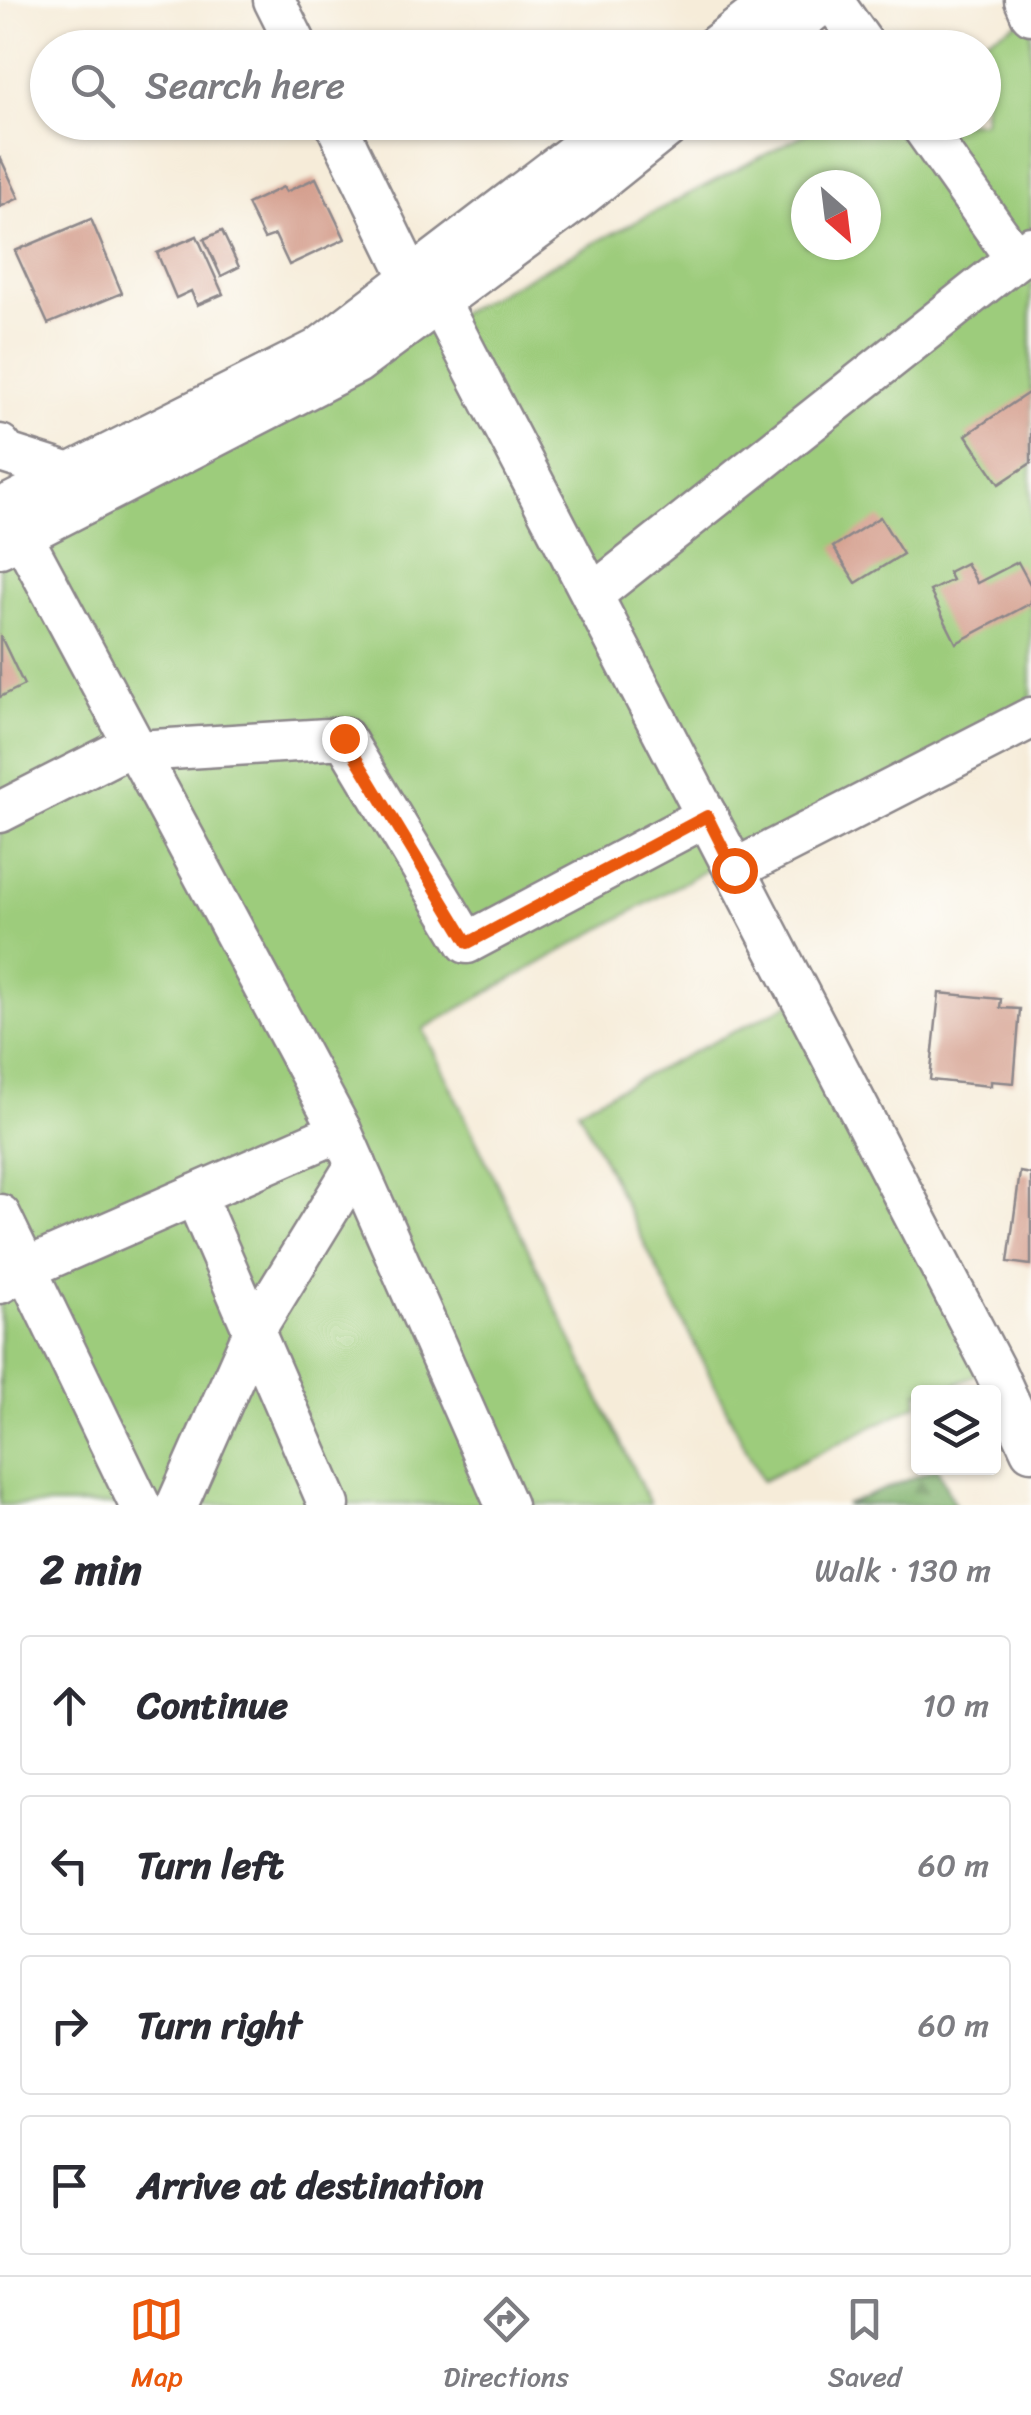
<!DOCTYPE html>
<html lang="en">
<head>
<meta charset="utf-8">
<style>
	body { margin:0; font-family:Sriracha,sans-serif; background:#f2f2f3; color:#2b2b33 }
	.controls { position:absolute; right:30px; bottom:30px; display:grid; overflow:hidden; border-radius:10px; box-shadow:0 2px 8px #0004 }
	.controls button { width:90px; height:90px; display:grid; place-items:center; padding:0; border:0; border-bottom:2px solid #e1e1e2; background:#fff; color:#2b2b33; font:50px sans-serif }
	.compass { position:absolute; left:791px; top:170px; width:90px; height:90px; border-radius:50%; background:#fff; box-shadow:0 2px 8px #0004; rotate:152deg }
	.stop { position:absolute; width:30px; height:30px; margin:-22px; border:8px solid #ea580c; border-radius:50%; background:#fff }
	.stop.end { background:#ea580c; border-color:#fff; box-shadow:0 2px 10px #0008 }
	.list { margin:0; padding:0; list-style:none }
	h2 { display:flex; justify-content:space-between; align-items:center; height:130px; margin:0; padding:0 40px; font-size:42px }
	h2 small { font-size:32px; font-weight:400; color:#7c7c81 }
	.list li { display:grid; grid-template-columns:65px 1fr auto; gap:30px; align-items:center; box-sizing:border-box; height:140px; margin:0 20px 20px; padding:0 20px; border:2px solid #e1e1e2; border-radius:10px }
	.list b { display:block; font-size:38px; white-space:nowrap }
	.list em { font-size:32px; font-style:normal; color:#7c7c81 }
	.icon { flex:none; width:55px; height:55px; fill:none; stroke:currentColor; stroke-width:2; stroke-linecap:round; stroke-linejoin:round }
	.map { position:relative; flex:none; width:1031px; height:1505px; overflow:hidden }
	.search { position:absolute; background:#fff; box-shadow:0 2px 8px #0004; left:30px; right:30px; top:30px; height:110px; display:flex; align-items:center; gap:25px; box-sizing:border-box; padding:0 35px; border-radius:55px; color:#7c7c81; font-size:38px }
	.sheet { height:770px; background:#fff }
	nav { display:flex; justify-content:space-around; align-items:center; box-sizing:border-box; height:140px; border-top:2px solid #e1e1e2; background:#fff; font-size:28px; color:#7c7c81 }
	nav a { display:grid; justify-items:center; gap:5px }
	nav .on { color:#ea580c }
	.map>svg:first-child { display:block }
</style>
</head>
<body>
<div class="map">
<svg width="1031" height="1505" viewBox="0 0 1031 1505">
	<defs>
		<pattern id="forest-firs" width="22" height="20" patternUnits="userSpaceOnUse" patternTransform="scale(2.5)"><rect width="22" height="20" fill="#7eb06b"/><path d="M5 1l3.5 6h-7zM16 11l3.5 6h-7z" fill="#678f59"/></pattern>
	</defs>
	<rect width="100%" height="100%" fill="#fdfcf7"/>
	<filter id="ink" filterUnits="userSpaceOnUse"><feTurbulence type="fractalNoise" baseFrequency=".01" numOctaves="2"/><feDisplacementMap in="SourceGraphic" scale="20" xChannelSelector="R" yChannelSelector="G"/><feConvolveMatrix kernelMatrix="1 2 1 2 8 2 1 2 1" color-interpolation-filters="sRGB"/></filter>
	<filter id="wash" filterUnits="userSpaceOnUse"><feTurbulence type="fractalNoise" baseFrequency=".0048" numOctaves="4" result="noise"/><feDisplacementMap in="SourceGraphic" scale="40" xChannelSelector="R" yChannelSelector="G"/><feGaussianBlur stdDeviation="2.25" result="paint"/><feColorMatrix in="noise" values="0 0 0 0 0 0 0 0 0 0 0 0 0 0 0 0 0 1.4 0 .05"/><feComposite in="paint" operator="in"/></filter>
	<g filter="url(#wash)">
		<rect width="100%" height="100%" fill="#f6ecd9"/>
		<!-- grass -->
		<g fill="#9dcc7b" stroke="#60775b" stroke-width="2.5" fill-rule="evenodd">
			<path d="M 1031,16 L 1031,713 L 738,852 L 423,1029 L 650,1504 L 0,1505 L 0,551 L 826,123 L 984,122 L 984,48 L 971,47 ZM 806,185 L 866,185 L 866,245 L 806,245 Z"/>
			<path d="M 798,1000 L 983,1371 L 941,1392 L 918,1392 L 918,1404 L 762,1481 L 578,1109 Z"/>
		</g>
		<!-- forest -->
		<path fill="url(#forest-firs)" stroke="#506953" stroke-width="2.5" d="M 937,1468 L 955,1505 L 845,1505 Z"/>
		<g id="blocks">
			<!-- building -->
			<g fill="#d49e8d">
				<path d="M 0,157 L 19,198 L 0,207 Z"/>
				<path d="M 316,178 L 345,239 L 289,265 L 275,235 L 264,239 L 247,204 L 283,187 L 286,192 Z"/>
				<path d="M 91,219 L 122,293 L 48,324 L 15,251 Z"/>
				<path d="M 222,231 L 239,267 L 221,276 L 204,239 Z"/>
				<path d="M 197,236 L 223,294 L 197,305 L 191,291 L 176,298 L 157,253 Z"/>
				<path d="M 1031,391 L 1031,463 L 999,484 L 966,435 Z"/>
				<path d="M 880,517 L 903,554 L 856,583 L 833,547 Z"/>
				<path d="M 1018,562 L 1031,586 L 1031,603 L 956,643 L 930,591 L 952,580 L 948,572 L 966,563 L 977,583 Z"/>
				<path d="M 0,635 L 24,685 L 0,697 Z"/>
				<path d="M 939,993 L 1001,999 L 1000,1008 L 1020,1009 L 1014,1083 L 991,1081 L 991,1086 L 930,1080 Z"/>
				<path d="M 1020,1172 L 1031,1174 L 1031,1265 L 1008,1262 Z"/>
			</g>
		</g>
	</g>
	<g filter="url(#ink)">
		<use href="#blocks" fill-opacity="0" stroke="#8c878a" stroke-width="2.5"/>
		<g fill="none" stroke-linecap="round" stroke-linejoin="round">
			<defs>
				<g id="minor">
					<path d="M 274,0 L 298,48"/>
					<path d="M 832,0 L 866,48"/>
					<path d="M 1025,0 L 1031,14"/>
					<path d="M 713,48 L 775,0"/>
					<path d="M 767,48 L 827,0"/>
					<path d="M 335,122 L 411,278"/>
					<path d="M 919,122 L 1016,259"/>
					<path d="M 439,301 L 995,1371 L 1031,1450"/>
					<path d="M 0,445 L 7,454 L 70,474"/>
					<path d="M 0,509 L 317,350 L 615,122"/>
					<path d="M 22,536 L 341,1131 L 506,1505"/>
					<path d="M 0,547 L 357,363 L 578,199 L 674,122"/>
					<path d="M 592,595 L 1031,247"/>
					<path d="M 138,751 L 344,738 L 467,943 L 707,816"/>
					<path d="M 0,812 L 134,744"/>
					<path d="M 734,870 L 1031,718"/>
					<path d="M 195,1195 L 329,1505"/>
					<path d="M 0,1215 L 140,1505"/>
					<path d="M 0,1283 L 27,1268 L 341,1131"/>
					<path d="M 177,1505 L 254,1331 L 356,1165"/>
				</g>
			</defs>
			<!-- minor casing -->
			<use href="#minor" stroke="#8c878a" stroke-width="45"/>
			<!-- minor -->
			<use href="#minor" stroke="#fff" stroke-width="40"/>
		</g>
	</g>
	<g fill="none" stroke-linecap="round" stroke-linejoin="round" filter="url(#ink)">
		<!-- route -->
		<path stroke="#ea580c" stroke-width="12" d="M 344,738 L 468,943 L 707,816 L 734,870"/>
	</g>
</svg>
<div class="controls">
<button><svg class="icon" aria-label="layers" viewBox="0 0 24 24"><path d="M12 4l9 5-9 5-9-5zM3 14l9 5 9-5"/></svg></button>
</div>
<svg class="compass" viewBox="-18 -18 36 36"><path d="M0-13l5 13h-10z" fill="#e53935"/><path d="M0 13l5-13h-10z" fill="#7c7c81"/></svg>
<div class="stop" style="left:734px;top:870px"></div>
<div class="stop end" style="left:344px;top:738px"></div>
<div class="search"><svg class="icon" aria-label="search" viewBox="0 0 24 24"><circle cx="10" cy="10" r="6"/><path d="M15 15l6 6"/></svg>Search here</div>
</div>
<section class="sheet">
<h2>2 min<small>Walk · 130 m</small></h2>
<ul class="list">
<li><svg class="icon" aria-label="ahead" viewBox="0 0 24 24"><path d="M12 20V5M6 11l6-6 6 6"/></svg><div><b>Continue</b></div><em>10 m</em></li>
<li><svg class="icon" aria-label="left" viewBox="0 0 24 24"><path d="M17 20v-9H6M10 6l-5 5 5 5"/></svg><div><b>Turn left</b></div><em>60 m</em></li>
<li><svg class="icon" aria-label="right" viewBox="0 0 24 24"><path d="M7 20v-9h11M14 6l5 5-5 5"/></svg><div><b>Turn right</b></div><em>60 m</em></li>
<li><svg class="icon" aria-label="arrive" viewBox="0 0 24 24"><path d="M6 21V4h12l-3 4 3 4H6"/></svg><div><b>Arrive at destination</b></div></li>
</ul>
</section>
<nav>
<a class="on"><svg class="icon" aria-label="map" viewBox="0 0 24 24"><path d="M3 6l6-2 6 2 6-2v14l-6 2-6-2-6 2zM9 4v14M15 6v14"/></svg>Map</a>
<a><svg class="icon" aria-label="directions" viewBox="0 0 24 24"><path d="M12 3l9 9-9 9-9-9zM9 14v-3h6M13 9l2 2-2 2"/></svg>Directions</a>
<a><svg class="icon" aria-label="saved" viewBox="0 0 24 24"><path d="M7 4h10v16l-5-4-5 4z"/></svg>Saved</a>
</nav>
</body>
</html>
